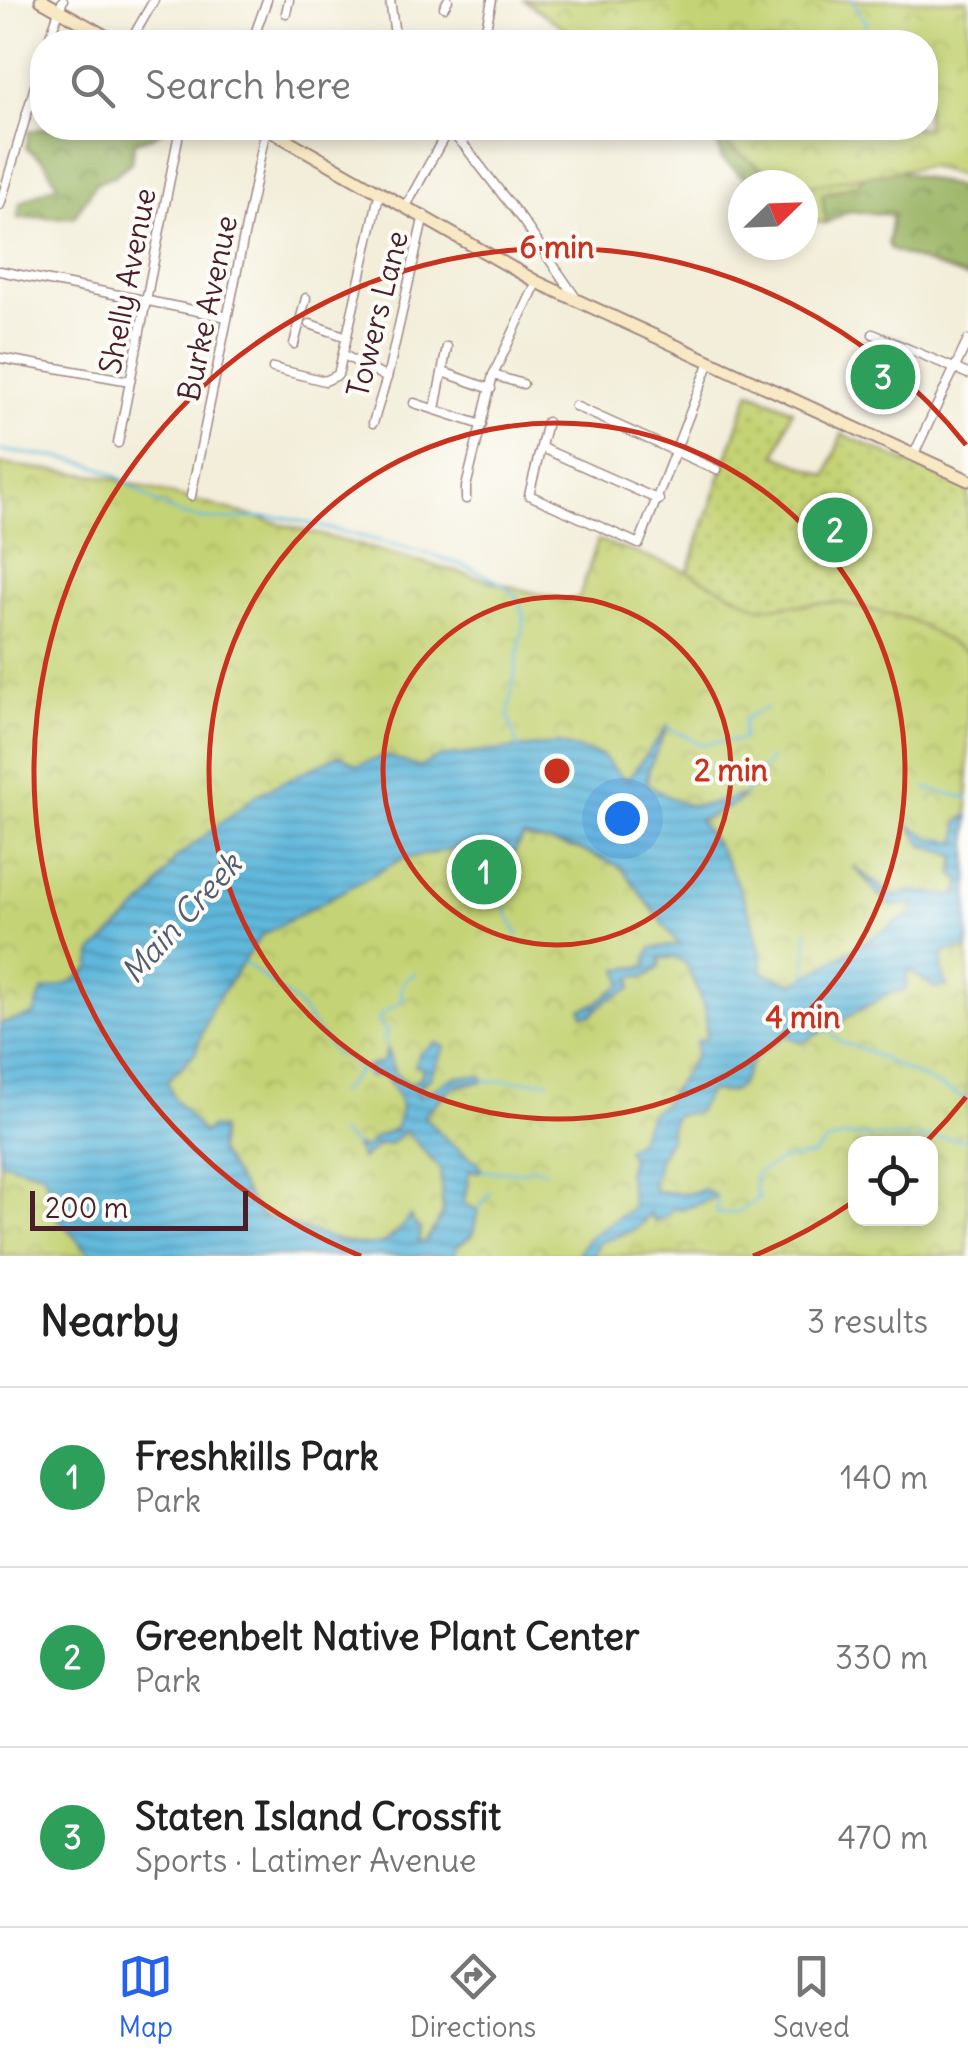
<!DOCTYPE html>
<html lang="en">
<head>
<meta charset="utf-8">
<style>
	body { margin:0; font-family:Delius,sans-serif; background:#f2f2f2; color:#222 }
	.controls { position:absolute; right:30px; bottom:30px; display:grid; overflow:hidden; border-radius:20px; box-shadow:0 5px 15px #0003 }
	.controls button { width:90px; height:90px; display:grid; place-items:center; padding:0; border:0; border-bottom:2px solid #e0e0e0; background:#fff; color:#222; font:50px sans-serif }
	.compass { position:absolute; left:728px; top:170px; width:90px; height:90px; border-radius:50%; background:#fff; box-shadow:0 5px 15px #0003; rotate:67deg }
	.scale { position:absolute; left:30px; bottom:25px; width:218px; box-sizing:border-box; padding-left:10px; border:5px solid #4a1f2b; border-top:0; font-size:28px; line-height:35px; white-space:nowrap; color:#4a1f2b; -webkit-text-stroke:8px #fdfcf7; paint-order:stroke }
	.you { position:absolute; left:622px; top:818px; width:35px; height:35px; margin:-25px; border:8px solid #fff; border-radius:50%; background:#1a73e8; box-shadow:0 0 0 15px #1a73e833 }
	.badge { display:grid; place-items:center; width:65px; height:65px; border-radius:50%; background:#2563eb; color:#fff; font-size:32px; font-weight:700 }
	.pin { position:absolute; translate:-50% -50%; border:5px solid #fff; box-shadow:0 2px 10px #0006 }
	.list { margin:0; padding:0; list-style:none }
	h2 { display:flex; justify-content:space-between; align-items:center; height:130px; margin:0; padding:0 40px; font-size:42px }
	h2 small { font-size:32px; font-weight:400; color:#767676 }
	.list li { display:grid; grid-template-columns:65px 1fr auto; gap:30px; align-items:center; box-sizing:border-box; height:180px; padding:0 40px; border-top:2px solid #e0e0e0 }
	.list b { display:block; font-size:38px; white-space:nowrap }
	.list p { margin:0; font-size:32px; white-space:nowrap; color:#767676 }
	.list em { font-size:32px; font-style:normal; color:#767676 }
	.icon { flex:none; width:55px; height:55px; fill:none; stroke:currentColor; stroke-width:2; stroke-linecap:round; stroke-linejoin:round }
	.map { position:relative; flex:none; width:968px; height:1256px; overflow:hidden }
	.search { position:absolute; background:#fff; box-shadow:0 5px 15px #0003; left:30px; right:30px; top:30px; height:110px; display:flex; align-items:center; gap:25px; box-sizing:border-box; padding:0 35px; border-radius:40px; color:#767676; font-size:38px }
	.sheet { height:670px; background:#fff }
	nav { display:flex; justify-content:space-around; align-items:center; box-sizing:border-box; height:140px; border-top:2px solid #e0e0e0; background:#fff; font-size:28px; color:#767676 }
	nav a { display:grid; justify-items:center; gap:5px }
	nav .on { color:#2563eb }
	.map>svg:first-child { display:block }
</style>
</head>
<body>
<div class="map">
<svg width="968" height="1256" viewBox="0 0 968 1256">
	<defs>
		<pattern id="grass-tufts" width="24" height="20" patternUnits="userSpaceOnUse" patternTransform="scale(2.5)"><rect width="24" height="20" fill="#c4d375"/><path d="M3 7l-1-3M5 7V3M7 7l1-3M15 17l-1-3M17 17v-4M19 17l1-3" fill="none" stroke="#aab565"/></pattern>
		<pattern id="forest-crowns" width="20" height="18" patternUnits="userSpaceOnUse" patternTransform="scale(2.5)"><rect width="20" height="18" fill="#9bb566"/><path d="M2 6a3 3 0 1 1 6 0M12 15a3 3 0 1 1 6 0" fill="none" stroke="#809354"/></pattern>
		<pattern id="park-crowns" width="20" height="18" patternUnits="userSpaceOnUse" patternTransform="scale(2.5)"><rect width="20" height="18" fill="#c4d375"/><path d="M2 6a3 3 0 1 1 6 0M12 15a3 3 0 1 1 6 0" fill="none" stroke="#aab565"/></pattern>
		<pattern id="garden-dots" width="8" height="8" patternUnits="userSpaceOnUse" patternTransform="scale(2.5)"><rect width="8" height="8" fill="#c4d375"/><path d="M2 2h.1M6 6h.1" fill="none" stroke="#aab565" stroke-width="1.8" stroke-linecap="round"/></pattern>
		<pattern id="water-rules" width="6" height="5" patternUnits="userSpaceOnUse" patternTransform="scale(2.5)"><rect width="6" height="5" fill="#5fb8dc"/><path d="M0 2.5h6" fill="none" stroke="#5095b3"/></pattern>
	</defs>
	<rect width="100%" height="100%" fill="#fdfcf7"/>
	<filter id="ink" filterUnits="userSpaceOnUse"><feTurbulence type="fractalNoise" baseFrequency=".01" numOctaves="2"/><feDisplacementMap in="SourceGraphic" scale="20" xChannelSelector="R" yChannelSelector="G"/><feConvolveMatrix kernelMatrix="1 2 1 2 8 2 1 2 1" color-interpolation-filters="sRGB"/></filter>
	<filter id="wash" filterUnits="userSpaceOnUse"><feTurbulence type="fractalNoise" baseFrequency=".0048" numOctaves="4" result="noise"/><feDisplacementMap in="SourceGraphic" scale="40" xChannelSelector="R" yChannelSelector="G"/><feGaussianBlur stdDeviation="2.25" result="paint"/><feColorMatrix in="noise" values="0 0 0 0 0 0 0 0 0 0 0 0 0 0 0 0 0 1.4 0 .05"/><feComposite in="paint" operator="in"/></filter>
	<g filter="url(#wash)">
		<rect width="100%" height="100%" fill="#f3eeda"/>
		<!-- grass -->
		<path fill="url(#grass-tufts)" stroke="#877950" stroke-width="2.5" d="M 877,165 L 856,185 L 822,195 L 826,223 L 803,221 L 803,185 L 787,185 Z"/>
		<!-- forest -->
		<g fill="url(#forest-crowns)" stroke="#726a48" stroke-width="2.5">
			<path d="M 47,128 L 166,128 L 154,136 L 135,142 L 131,162 L 114,176 L 96,183 L 74,217 L 18,218 L 20,203 L 57,184 L 44,161 L 26,148 L 29,131 Z"/>
			<path d="M 713,130 L 787,185 L 753,185 L 722,159 Z"/>
			<path d="M 877,165 L 968,190 L 968,278 L 891,250 L 888,243 L 892,215 L 849,211 L 826,223 L 822,195 L 856,185 Z"/>
		</g>
		<!-- park -->
		<g fill="url(#park-crowns)" stroke="#877950" stroke-width="2.5" fill-rule="evenodd">
			<path d="M 524,0 L 968,0 L 968,178 L 928,166 L 803,186 L 785,185 L 704,128 L 926,128 L 926,42 L 584,42 Z"/>
			<path d="M 750,391 L 792,410 L 776,455 L 827,476 L 842,434 L 968,489 L 968,1256 L 0,1256 L 0,464 L 107,477 L 565,601 L 579,598 L 598,540 L 688,571 ZM 856,1144 L 930,1144 L 930,1218 L 856,1218 Z"/>
		</g>
		<!-- garden -->
		<path fill="url(#garden-dots)" stroke="#877950" stroke-width="2.5" d="M 750,391 L 792,410 L 776,455 L 827,476 L 842,434 L 968,489 L 968,653 L 909,619 L 838,602 L 761,608 L 688,572 Z"/>
		<!-- water -->
		<path fill="url(#water-rules)" stroke="#546c84" stroke-width="2.5" d="M 669,724 L 649,768 L 647,784 C 691,812 695,809 744,795 L 735,804 L 699,821 C 729,856 760,927 763,972 L 794,984 L 911,914 L 915,903 C 908,904 896,908 889,905 C 885,903 860,872 853,866 L 894,897 L 912,891 L 954,896 L 959,892 L 961,882 L 953,874 L 956,856 L 924,846 L 908,824 L 931,838 L 959,842 L 958,824 L 968,814 L 968,949 L 944,952 L 942,970 L 947,987 L 935,988 L 908,970 L 905,991 L 890,993 L 802,1043 L 786,1035 C 777,1042 761,1049 754,1059 C 737,1083 748,1096 709,1091 L 697,1112 L 676,1115 L 670,1127 L 670,1139 L 657,1161 L 657,1171 L 652,1182 L 655,1191 L 687,1194 L 704,1189 L 717,1197 L 687,1208 L 673,1209 L 668,1216 L 654,1221 L 649,1213 C 639,1235 620,1234 599,1243 L 593,1256 L 577,1256 L 587,1239 L 633,1207 L 627,1172 L 631,1158 L 626,1149 L 638,1140 L 650,1113 L 662,1105 L 696,1055 L 696,1041 L 706,1039 L 706,1012 L 686,963 L 673,958 L 660,958 L 660,967 L 647,976 L 632,977 L 631,989 L 606,1001 L 591,1015 L 583,1015 L 581,1009 L 593,1005 L 623,984 L 619,969 L 647,966 L 647,957 L 652,948 L 679,945 L 621,867 L 579,849 L 523,837 L 514,852 L 502,892 L 494,891 L 499,848 L 487,843 L 402,859 L 261,936 L 212,1007 L 195,1053 L 167,1081 L 174,1098 L 203,1133 L 211,1127 L 221,1129 L 218,1151 L 260,1215 C 285,1222 360,1254 382,1243 C 393,1238 404,1225 410,1216 L 415,1226 L 421,1229 L 418,1242 L 425,1242 L 443,1214 L 440,1168 L 405,1131 L 390,1144 L 380,1144 L 361,1159 L 355,1146 L 366,1148 L 375,1137 L 395,1129 C 407,1099 398,1098 384,1074 L 368,1077 L 366,1067 L 383,1062 L 387,1048 L 394,1073 L 410,1084 L 421,1077 L 423,1068 L 415,1066 L 419,1054 L 436,1043 L 445,1047 L 430,1077 L 418,1090 L 419,1097 L 456,1076 L 482,1076 L 484,1081 L 452,1087 L 424,1115 C 435,1131 462,1154 478,1162 L 482,1171 L 469,1172 L 464,1204 L 478,1210 L 473,1234 L 457,1247 L 454,1256 L 93,1256 L 58,1219 L 44,1174 L 0,1161 L 0,1024 L 34,1015 L 42,991 L 68,984 L 90,969 L 93,952 L 151,897 L 175,859 L 258,794 L 339,755 L 357,765 L 387,756 L 419,767 L 439,757 L 557,744 L 601,755 L 621,776 L 628,779 Z"/>
		<g fill="none" stroke-linecap="round" stroke-linejoin="round">
			<!-- stream -->
			<g stroke="#5fb8dc" stroke-width="2.5">
				<path d="M 852,0 L 867,23 L 858,35 L 858,42"/>
				<path d="M 0,450 C 34,456 76,456 107,471 C 136,485 155,509 188,516 C 223,525 252,514 288,518 C 348,536 464,554 510,590 C 519,597 522,607 524,618 L 508,716 L 518,749"/>
				<path d="M 667,728 L 691,738 L 697,744 L 743,740 L 744,719 L 766,708"/>
				<path d="M 926,789 L 968,798"/>
				<path d="M 744,795 L 771,758"/>
				<path d="M 502,892 L 499,901 L 507,910 L 518,936"/>
				<path d="M 244,962 L 297,1004 L 335,1054 L 347,1057 L 359,1071"/>
				<path d="M 805,978 L 808,929"/>
				<path d="M 826,1030 L 841,1042 L 862,1049 L 968,1100"/>
				<path d="M 387,1048 L 384,1040 L 387,1031 L 379,1023 L 380,1016 L 404,999 L 401,993 L 404,981 L 415,974"/>
				<path d="M 484,1081 L 549,1081"/>
				<path d="M 338,1094 L 359,1071 L 367,1071"/>
				<path d="M 340,1133 L 355,1146"/>
				<path d="M 482,1171 L 523,1172 L 532,1167 L 546,1171"/>
				<path d="M 717,1197 L 717,1214 L 739,1212 L 761,1197 L 757,1196 L 754,1175 L 782,1160 L 812,1156 L 826,1142 L 847,1136 L 968,1139"/>
				<path d="M 478,1210 L 491,1192"/>
			</g>
		</g>
	</g>
	<g filter="url(#ink)">
		<g fill="none" stroke-linecap="round" stroke-linejoin="round">
			<defs>
				<g id="minor">
					<path d="M 390,0 L 396,42"/>
					<path d="M 444,7 L 448,0"/>
					<path d="M 286,13 L 289,0"/>
					<path d="M 48,42 L 63,0"/>
					<path d="M 130,42 L 154,0"/>
					<path d="M 252,42 L 267,0"/>
					<path d="M 483,42 L 492,0"/>
					<path d="M 445,128 L 463,144 L 523,221 L 576,298"/>
					<path d="M 463,144 L 466,128"/>
					<path d="M 0,205 L 42,62"/>
					<path d="M 406,206 L 448,130"/>
					<path d="M 0,271 L 227,317"/>
					<path d="M 310,324 L 347,337"/>
					<path d="M 873,334 L 968,374"/>
					<path d="M 294,344 L 306,298"/>
					<path d="M 344,355 L 387,378"/>
					<path d="M 0,358 L 130,381"/>
					<path d="M 273,368 L 325,381 L 338,375 L 380,191"/>
					<path d="M 443,372 L 491,389"/>
					<path d="M 493,375 L 523,384"/>
					<path d="M 414,403 L 482,425"/>
					<path d="M 575,406 L 717,470"/>
					<path d="M 435,409 L 447,347"/>
					<path d="M 547,422 L 529,495 L 639,544 L 709,364"/>
					<path d="M 373,423 L 388,374 L 424,215"/>
					<path d="M 118,443 L 180,128"/>
					<path d="M 542,448 L 659,500"/>
					<path d="M 913,456 L 968,340"/>
					<path d="M 191,496 L 266,128"/>
					<path d="M 466,499 L 466,487 L 493,375 L 537,282"/>
				</g>
				<g id="secondary">
					<path d="M 41,0 L 116,42"/>
					<path d="M 266,128 L 537,282 L 968,480"/>
				</g>
			</defs>
			<!-- minor casing -->
			<use href="#minor" stroke="#9e8682" stroke-width="11"/>
			<!-- secondary casing -->
			<use href="#secondary" stroke="#9e8682" stroke-width="15"/>
			<!-- minor -->
			<use href="#minor" stroke="#fff" stroke-width="8"/>
			<!-- secondary -->
			<use href="#secondary" stroke="#f8e8c3" stroke-width="11"/>
		</g>
	</g>
	<!-- distance rings -->
	<g fill="none" stroke="#c8321e" stroke-width="5">
		<circle cx="557" cy="771" r="174"/>
		<circle cx="557" cy="771" r="348"/>
		<path d="M966 1097A523 523 0 0 1 927 1141M853 1202A523 523 0 0 1 753 1256M361 1256A523 523 0 1 1 966 445"/>
	</g>
	<g text-anchor="middle" dominant-baseline="central" stroke-width="8" stroke-linejoin="round" paint-order="stroke">
		<!-- street labels -->
		<g font-size="30" fill="#4a1f2b" stroke="#fdfcf7">
			<text transform="translate(127 281) rotate(-79)">Shelly Avenue</text>
			<text transform="translate(207 308) rotate(-78)">Burke Avenue</text>
			<text transform="translate(377 314) rotate(-76)">Towers Lane</text>
		</g>
		<!-- water labels -->
		<g font-size="32" font-style="italic" fill="#525c72" stroke="#fdfcf7">
			<text transform="translate(181 918) rotate(-48)">Main Creek</text>
		</g>
	</g>
	<circle cx="557" cy="771" r="15" fill="#c8321e" stroke="#fdfcf7" stroke-width="5"/>
	<g font-size="30" text-anchor="middle" font-weight="bold" fill="#c8321e" stroke="#fdfcf7" stroke-width="8" stroke-linejoin="round" paint-order="stroke">
		<text x="557" y="258">6 min</text>
		<text x="731" y="781">2 min</text>
		<text x="803" y="1028">4 min</text>
	</g>
</svg>
<div class="controls">
<button><svg class="icon" aria-label="locate" viewBox="0 0 24 24"><circle cx="12" cy="12" r="6"/><path d="M12 2v4M12 18v4M2 12h4M18 12h4"/></svg></button>
</div>
<svg class="compass" viewBox="-18 -18 36 36"><path d="M0-13l5 13h-10z" fill="#e53935"/><path d="M0 13l5-13h-10z" fill="#767676"/></svg>
<div class="scale">200 m</div>
<div class="you"></div>
<div class="pin badge" style="left:484px;top:872px;background:#2e9e5b">1</div>
<div class="pin badge" style="left:835px;top:530px;background:#2e9e5b">2</div>
<div class="pin badge" style="left:883px;top:377px;background:#2e9e5b">3</div>
<div class="search"><svg class="icon" aria-label="search" viewBox="0 0 24 24"><circle cx="10" cy="10" r="6"/><path d="M15 15l6 6"/></svg>Search here</div>
</div>
<section class="sheet">
<h2>Nearby<small>3 results</small></h2>
<ul class="list">
<li><span class="badge" style="background:#2e9e5b">1</span><div><b>Freshkills Park</b><p>Park</p></div><em>140 m</em></li>
<li><span class="badge" style="background:#2e9e5b">2</span><div><b>Greenbelt Native Plant Center</b><p>Park</p></div><em>330 m</em></li>
<li><span class="badge" style="background:#2e9e5b">3</span><div><b>Staten Island Crossfit</b><p>Sports · Latimer Avenue</p></div><em>470 m</em></li>
</ul>
</section>
<nav>
<a class="on"><svg class="icon" aria-label="map" viewBox="0 0 24 24"><path d="M3 6l6-2 6 2 6-2v14l-6 2-6-2-6 2zM9 4v14M15 6v14"/></svg>Map</a>
<a><svg class="icon" aria-label="directions" viewBox="0 0 24 24"><path d="M12 3l9 9-9 9-9-9zM9 14v-3h6M13 9l2 2-2 2"/></svg>Directions</a>
<a><svg class="icon" aria-label="saved" viewBox="0 0 24 24"><path d="M7 4h10v16l-5-4-5 4z"/></svg>Saved</a>
</nav>
</body>
</html>
